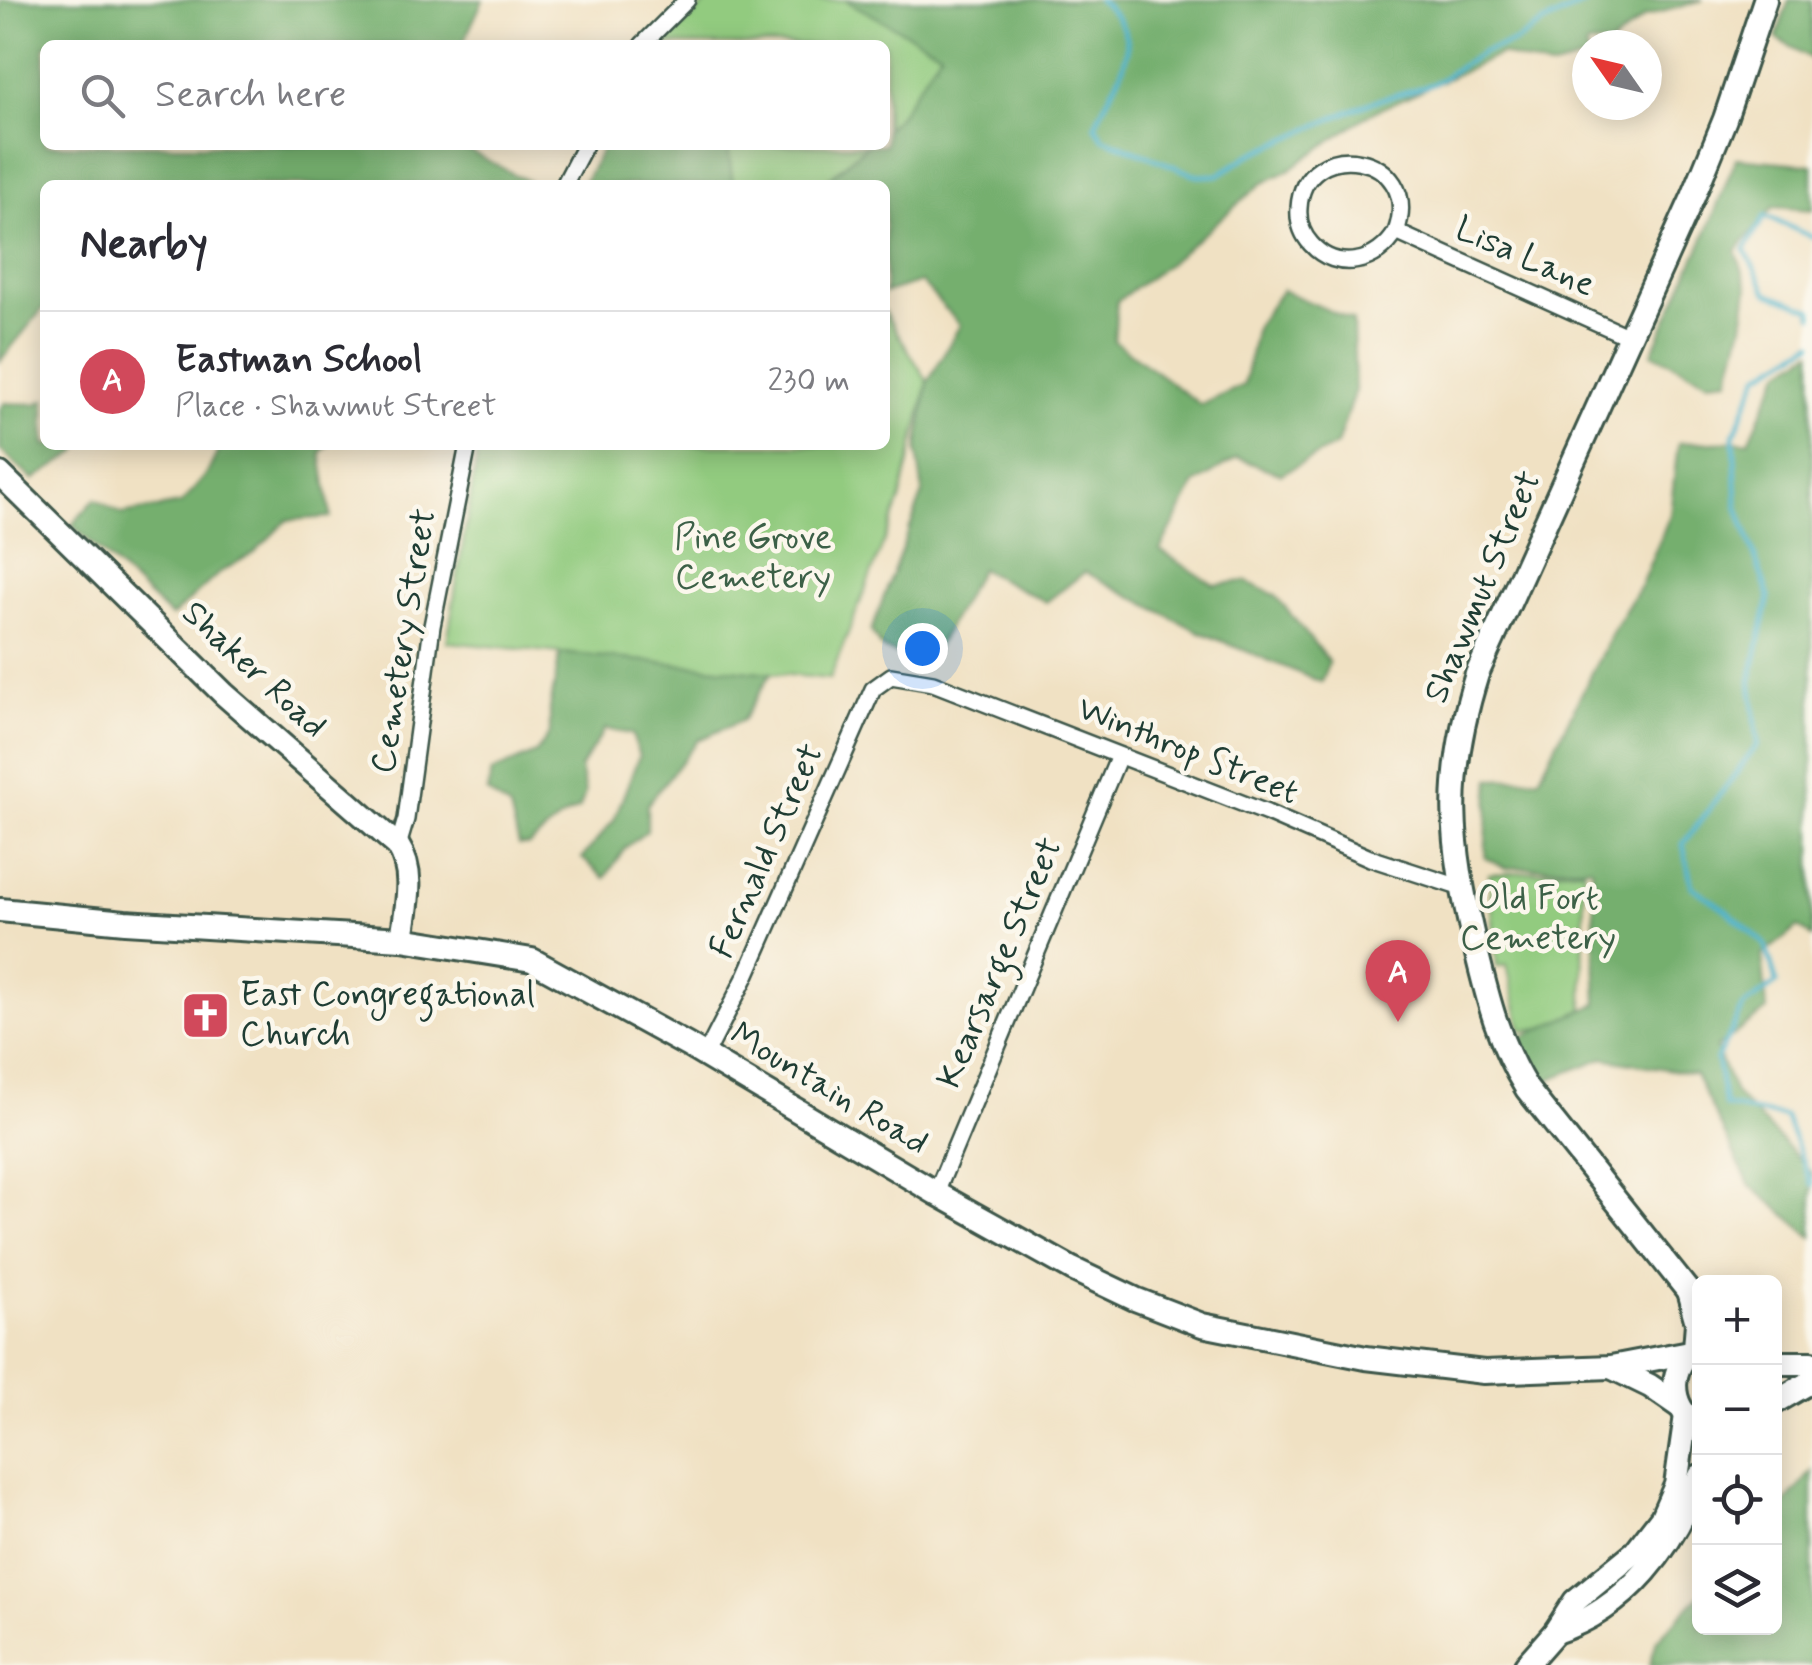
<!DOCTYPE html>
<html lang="en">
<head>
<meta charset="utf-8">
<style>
	body { margin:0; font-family:Mynerve,sans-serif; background:#f2f2f3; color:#2b2b33 }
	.controls { position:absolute; right:30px; bottom:30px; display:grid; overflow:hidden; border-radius:15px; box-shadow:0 5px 25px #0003 }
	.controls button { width:90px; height:90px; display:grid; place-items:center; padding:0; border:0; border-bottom:2px solid #e1e1e2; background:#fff; color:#2b2b33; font:50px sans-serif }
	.compass { position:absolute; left:1572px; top:30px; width:90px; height:90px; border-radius:50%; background:#fff; box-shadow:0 5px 25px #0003; rotate:304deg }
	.you { position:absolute; left:922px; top:648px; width:35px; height:35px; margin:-25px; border:8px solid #fff; border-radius:50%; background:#1a73e8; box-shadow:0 0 0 15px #1a73e833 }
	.badge { display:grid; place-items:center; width:65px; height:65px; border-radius:50%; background:#d1495b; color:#fff; font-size:32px; font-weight:700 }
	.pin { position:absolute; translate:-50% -82px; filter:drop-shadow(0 2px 5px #0008) }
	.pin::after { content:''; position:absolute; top:52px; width:35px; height:30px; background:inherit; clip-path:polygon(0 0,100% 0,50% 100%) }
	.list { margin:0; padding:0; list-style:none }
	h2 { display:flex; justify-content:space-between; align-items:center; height:130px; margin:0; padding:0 40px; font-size:42px }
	h2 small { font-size:32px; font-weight:400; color:#7c7c81 }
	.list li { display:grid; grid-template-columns:65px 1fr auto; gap:30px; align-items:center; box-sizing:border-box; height:140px; padding:0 40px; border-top:2px solid #e1e1e2 }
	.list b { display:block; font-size:38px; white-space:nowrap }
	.list p { margin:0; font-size:32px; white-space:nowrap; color:#7c7c81 }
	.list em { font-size:32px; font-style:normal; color:#7c7c81 }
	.icon { flex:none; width:55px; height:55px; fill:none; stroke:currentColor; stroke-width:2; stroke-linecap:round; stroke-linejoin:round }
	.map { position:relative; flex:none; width:1812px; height:1665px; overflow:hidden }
	.search { position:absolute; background:#fff; box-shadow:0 5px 25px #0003; left:40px; top:40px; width:850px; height:110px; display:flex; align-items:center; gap:25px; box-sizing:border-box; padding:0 35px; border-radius:15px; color:#7c7c81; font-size:38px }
	.panel { position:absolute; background:#fff; box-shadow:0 5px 25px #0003; left:40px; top:180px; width:850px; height:270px; border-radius:15px }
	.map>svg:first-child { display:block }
</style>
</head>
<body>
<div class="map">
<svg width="1812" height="1665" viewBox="0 0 1812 1665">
	<rect width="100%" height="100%" fill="#fbf7ec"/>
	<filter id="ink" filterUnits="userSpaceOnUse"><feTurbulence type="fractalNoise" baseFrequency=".01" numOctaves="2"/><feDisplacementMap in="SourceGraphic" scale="20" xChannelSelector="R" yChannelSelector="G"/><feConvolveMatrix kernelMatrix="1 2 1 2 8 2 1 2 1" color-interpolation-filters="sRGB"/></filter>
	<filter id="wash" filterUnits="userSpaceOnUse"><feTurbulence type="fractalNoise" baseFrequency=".0048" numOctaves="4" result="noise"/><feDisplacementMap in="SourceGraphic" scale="40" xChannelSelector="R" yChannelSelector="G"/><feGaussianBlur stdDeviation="2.25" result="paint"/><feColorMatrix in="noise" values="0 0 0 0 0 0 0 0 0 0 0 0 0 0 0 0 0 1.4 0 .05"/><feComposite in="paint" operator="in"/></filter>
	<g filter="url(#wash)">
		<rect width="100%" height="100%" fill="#f0e1c3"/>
		<!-- green -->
		<g fill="#92cb7f" stroke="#58845a" stroke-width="2.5">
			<path d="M 709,0 L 845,0 L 942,52 L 897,118 L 885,129 L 885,45 L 664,45 Z"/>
			<path d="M 604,145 L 867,145 L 822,185 L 583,185 Z"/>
			<path d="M 885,313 L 928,382 L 900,501 L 830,679 L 447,642 L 479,445 L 885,445 Z"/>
			<path d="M 1584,869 L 1583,1021 L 1522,1031 L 1507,965 L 1497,967 L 1489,874 Z"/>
		</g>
		<!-- forest -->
		<g fill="#75af6e" stroke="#4a7651" stroke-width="2.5">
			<path d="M 0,0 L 483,0 L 462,45 L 45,45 L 45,145 L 458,145 L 535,185 L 45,185 L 45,306 L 0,361 Z"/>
			<path d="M 845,0 L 1703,0 L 1644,17 L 1611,45 L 1587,45 L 1587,59 L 1549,69 L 1501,54 L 1369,114 L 1286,172 L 1261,184 L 1169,263 L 1117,301 L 1114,341 L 1201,405 L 1244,385 L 1256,326 L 1282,290 L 1353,321 L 1355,390 L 1337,445 L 1281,474 L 1237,458 L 1195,484 L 1160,550 L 1214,585 L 1245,581 L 1275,595 L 1329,662 L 1321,682 L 1200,632 L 1085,572 L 1046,602 L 980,569 L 927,665 L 883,649 L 871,631 L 923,493 L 917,452 L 928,382 L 960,325 L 921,282 L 885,293 L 885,185 L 822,185 L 867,145 L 885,145 L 885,129 L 897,118 L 941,52 Z"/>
			<path d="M 1789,0 L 1812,0 L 1812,59 L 1776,38 Z"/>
			<path d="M 604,145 L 725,145 L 728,147 L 733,185 L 583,185 Z"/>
			<path d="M 1736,158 L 1812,165 L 1812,210 L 1773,207 L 1736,251 L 1748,288 L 1743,325 L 1729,379 L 1708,381 L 1652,353 L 1708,229 Z"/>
			<path d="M 1812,351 L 1812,937 L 1798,927 L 1762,955 L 1767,1010 L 1716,1048 L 1735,1093 L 1812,1173 L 1812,1237 L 1749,1184 L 1695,1074 L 1603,1058 L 1541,1083 L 1515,1040 L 1597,1004 L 1592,867 L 1506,868 L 1485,858 L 1490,779 L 1539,778 L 1616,625 L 1641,585 L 1670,515 L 1678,443 L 1749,441 L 1780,372 Z"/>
			<path d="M 45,400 L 45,445 L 79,445 L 77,452 L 33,480 L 0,450 L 0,409 L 4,403 L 36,404 Z"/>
			<path d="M 221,445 L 328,445 L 321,453 L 331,517 L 287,520 L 255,552 L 219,573 L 171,617 L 72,525 L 95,499 L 122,514 L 181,504 L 207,474 Z"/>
			<path d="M 560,653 L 771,673 L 743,720 L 698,740 L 647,805 L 647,831 L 625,848 L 605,878 L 582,858 L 614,820 L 639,756 L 632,734 L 605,729 L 580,768 L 585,793 L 580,808 L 560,819 L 529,845 L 519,845 L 510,809 L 487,792 L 492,772 L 536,753 L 550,733 L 550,708 Z"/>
			<path d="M 1812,1471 L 1812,1665 L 1650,1665 L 1657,1640 L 1699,1596 L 1700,1628 L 1774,1628 L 1775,1516 Z"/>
		</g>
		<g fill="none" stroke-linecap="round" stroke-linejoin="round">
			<!-- stream -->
			<g stroke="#48b0c7" stroke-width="5">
				<path d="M 1099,0 C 1153,43 1116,75 1095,125 L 1103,138 L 1198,176 L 1218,175 L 1248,156 L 1368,103 L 1433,84 L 1483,52 L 1515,42 L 1544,23 L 1592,0"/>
				<path d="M 1812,237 L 1765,216 L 1745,250 L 1767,293 L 1811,309 L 1812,316"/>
				<path d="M 1812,343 L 1759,375 L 1734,435 L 1737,505 L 1769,597 L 1751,680 L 1758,744 L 1683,844 L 1692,887 L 1725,909 L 1765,944 L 1777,983 L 1744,1006 L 1717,1059 L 1725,1106 L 1785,1117 L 1812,1184"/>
			</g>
		</g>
	</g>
	<g filter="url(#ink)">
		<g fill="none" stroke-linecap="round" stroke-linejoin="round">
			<defs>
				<g id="street">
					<path d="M 642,45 L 687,0"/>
					<path d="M 564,185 L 585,145"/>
					<path d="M 1396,232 C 1378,263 1337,273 1311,244 C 1302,234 1298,221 1299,208 C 1303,132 1425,152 1396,232 L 1629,337"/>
					<path d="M 398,846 L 406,819 L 432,626 L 468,445"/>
					<path d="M 705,1056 L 746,976 L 873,689 L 891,676 L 933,683 L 1267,813 L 1370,858 L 1462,888"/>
					<path d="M 936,1193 L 1119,756"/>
				</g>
				<g id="secondary">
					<path d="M 0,474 L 224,694 L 398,846 C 416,874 406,908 402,939"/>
					<path d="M 0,910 L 125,922 L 402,939 L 532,960 L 687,1045 L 936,1193 L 1072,1269 L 1135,1299 L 1202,1325 L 1366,1358 L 1484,1372 L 1611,1367 L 1690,1352"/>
					<path d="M 1688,1291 L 1697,1323 L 1695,1348"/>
					<path d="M 1700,1299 L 1688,1291 L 1527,1089 C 1498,1042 1488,1000 1475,946 C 1450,840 1444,780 1477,674 L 1693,197 L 1725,119 L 1765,0"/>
					<path d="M 1774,1363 L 1812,1363"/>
					<path d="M 1611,1367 L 1650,1386 L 1679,1406"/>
					<path d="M 1774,1403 L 1812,1381"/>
					<path d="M 1696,1424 C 1668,1404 1668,1366 1697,1347"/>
					<path d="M 1555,1632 C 1627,1610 1675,1545 1700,1476"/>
					<path d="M 1526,1665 L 1555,1632 L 1575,1601 L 1635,1552 L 1662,1517 L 1676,1485 L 1686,1415"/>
				</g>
			</defs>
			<!-- street casing -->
			<use href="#street" stroke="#3e5649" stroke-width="20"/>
			<!-- secondary casing -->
			<use href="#secondary" stroke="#3e5649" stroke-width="28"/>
			<!-- street -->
			<use href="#street" stroke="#fff" stroke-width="15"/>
			<!-- secondary -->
			<use href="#secondary" stroke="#fff" stroke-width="22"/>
		</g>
	</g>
	<!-- icons -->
	<defs>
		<symbol id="church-square" viewBox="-11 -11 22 22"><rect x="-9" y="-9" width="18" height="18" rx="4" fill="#d1495b" stroke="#fbf7ec"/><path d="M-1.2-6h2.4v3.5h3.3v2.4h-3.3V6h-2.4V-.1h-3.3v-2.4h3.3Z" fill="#fff"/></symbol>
	</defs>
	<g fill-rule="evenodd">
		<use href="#church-square" x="178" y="988" width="55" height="55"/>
	</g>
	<g text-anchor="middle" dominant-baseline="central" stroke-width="9" stroke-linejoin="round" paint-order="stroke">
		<!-- street labels -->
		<g font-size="35" fill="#1f3d34" stroke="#fbf7ec">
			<text transform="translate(1525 257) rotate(24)">Lisa Lane</text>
			<text transform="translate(1483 587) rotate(-67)">Shawmut Street</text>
			<text transform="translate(404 641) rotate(-81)">Cemetery Street</text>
			<text transform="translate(254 670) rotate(43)">Shaker Road</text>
			<text transform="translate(1188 751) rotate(22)">Winthrop Street</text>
			<text transform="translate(767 851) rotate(-66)">Fernald Street</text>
			<text transform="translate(1000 963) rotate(-67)">Kearsarge Street</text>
			<text transform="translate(829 1089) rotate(31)">Mountain Road</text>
		</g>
		<!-- park labels -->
		<g font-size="35" fill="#3c6047" stroke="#fbf7ec">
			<text x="753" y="538">Pine Grove<tspan x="753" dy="40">Cemetery</tspan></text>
			<text x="1538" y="899">Old Fort<tspan x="1538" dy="40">Cemetery</tspan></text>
		</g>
		<!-- poi labels -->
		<g font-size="35" fill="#1f3d34" stroke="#fbf7ec" text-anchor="start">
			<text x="240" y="995">East Congregational<tspan x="240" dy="40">Church</tspan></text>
		</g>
	</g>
</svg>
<div class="controls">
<button>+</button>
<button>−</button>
<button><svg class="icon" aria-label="locate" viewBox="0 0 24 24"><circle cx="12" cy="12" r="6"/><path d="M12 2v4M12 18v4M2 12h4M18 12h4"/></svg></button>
<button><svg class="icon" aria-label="layers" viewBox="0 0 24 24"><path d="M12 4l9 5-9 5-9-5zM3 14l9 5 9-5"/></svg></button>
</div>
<svg class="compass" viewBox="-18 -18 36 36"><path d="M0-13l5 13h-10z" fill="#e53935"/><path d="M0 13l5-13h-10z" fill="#7c7c81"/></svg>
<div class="you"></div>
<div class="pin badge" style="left:1398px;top:1022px">A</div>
<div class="search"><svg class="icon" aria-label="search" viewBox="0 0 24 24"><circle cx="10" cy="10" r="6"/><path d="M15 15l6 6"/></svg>Search here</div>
<section class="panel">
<h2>Nearby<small></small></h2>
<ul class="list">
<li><span class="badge">A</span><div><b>Eastman School</b><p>Place · Shawmut Street</p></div><em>230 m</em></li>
</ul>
</section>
</div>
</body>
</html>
